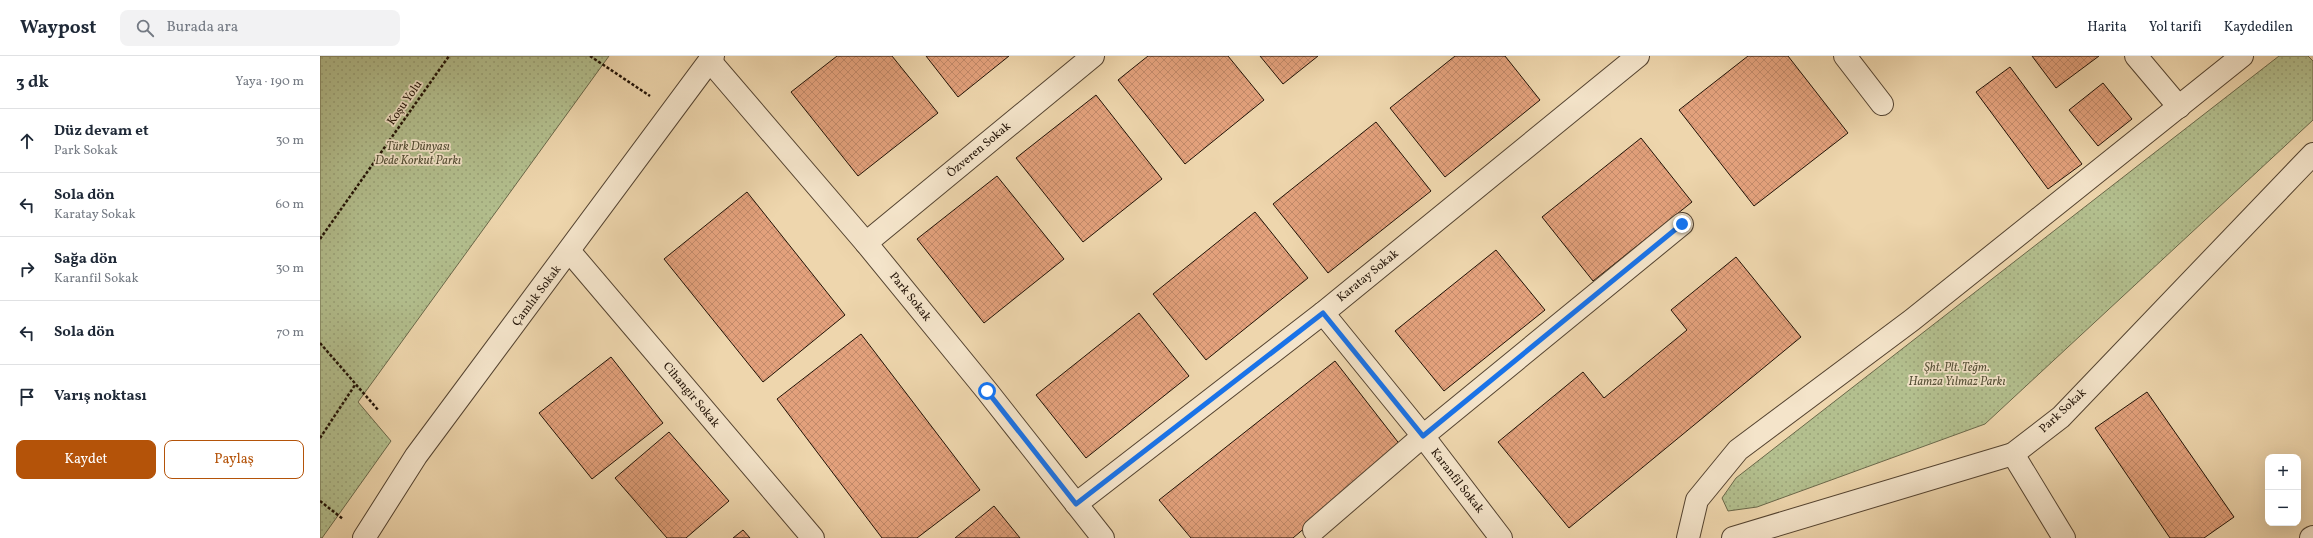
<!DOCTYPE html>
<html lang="tr">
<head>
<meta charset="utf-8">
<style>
	body { margin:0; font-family:Vollkorn,serif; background:#f2f2f3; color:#1f2937 }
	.controls { position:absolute; right:12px; bottom:12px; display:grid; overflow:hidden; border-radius:8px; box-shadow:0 4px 16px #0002 }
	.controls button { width:36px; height:36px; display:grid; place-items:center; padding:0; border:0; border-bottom:1px solid #e0e1e3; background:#fff; color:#1f2937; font:20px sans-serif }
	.stop { position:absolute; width:12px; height:12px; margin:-9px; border:3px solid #1a73e8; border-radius:50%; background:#fff }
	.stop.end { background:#1a73e8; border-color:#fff; box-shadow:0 1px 4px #0008 }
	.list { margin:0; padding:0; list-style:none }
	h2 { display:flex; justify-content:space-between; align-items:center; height:52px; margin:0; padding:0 16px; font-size:17px }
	h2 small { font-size:13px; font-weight:400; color:#747a83 }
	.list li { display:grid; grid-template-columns:26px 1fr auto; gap:12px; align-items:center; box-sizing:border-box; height:64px; padding:0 16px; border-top:1px solid #e0e1e3 }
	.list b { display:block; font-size:15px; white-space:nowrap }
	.list p { margin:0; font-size:13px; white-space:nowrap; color:#747a83 }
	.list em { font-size:13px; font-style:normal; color:#747a83 }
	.actions { display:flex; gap:8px; padding:12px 16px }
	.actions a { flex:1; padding:9px 0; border:1px solid #b45309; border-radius:8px; text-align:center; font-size:14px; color:#b45309 }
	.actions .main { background:#b45309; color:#fff }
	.icon { flex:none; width:22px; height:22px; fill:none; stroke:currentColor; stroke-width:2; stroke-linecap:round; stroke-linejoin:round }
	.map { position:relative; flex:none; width:1993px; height:482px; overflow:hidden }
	header { display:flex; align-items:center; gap:24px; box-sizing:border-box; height:56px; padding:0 20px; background:#fff; border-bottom:1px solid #e0e1e3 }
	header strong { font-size:19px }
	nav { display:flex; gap:22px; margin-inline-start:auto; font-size:14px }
	.search { width:280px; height:36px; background:#f2f2f3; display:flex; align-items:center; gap:10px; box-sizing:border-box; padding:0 14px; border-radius:8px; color:#747a83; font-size:15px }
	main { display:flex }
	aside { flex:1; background:#fff }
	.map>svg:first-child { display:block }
</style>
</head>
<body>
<header>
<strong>Waypost</strong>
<div class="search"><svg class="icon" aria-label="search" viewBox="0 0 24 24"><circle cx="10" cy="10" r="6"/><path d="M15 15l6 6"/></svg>Burada ara</div>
<nav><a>Harita</a><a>Yol tarifi</a><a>Kaydedilen</a></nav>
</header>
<main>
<aside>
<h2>3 dk<small>Yaya · 190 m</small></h2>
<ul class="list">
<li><svg class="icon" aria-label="ahead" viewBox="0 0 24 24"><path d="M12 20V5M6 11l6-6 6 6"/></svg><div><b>Düz devam et</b><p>Park Sokak</p></div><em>30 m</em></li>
<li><svg class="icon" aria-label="left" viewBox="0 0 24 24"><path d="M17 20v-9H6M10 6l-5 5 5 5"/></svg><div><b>Sola dön</b><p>Karatay Sokak</p></div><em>60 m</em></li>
<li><svg class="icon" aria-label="right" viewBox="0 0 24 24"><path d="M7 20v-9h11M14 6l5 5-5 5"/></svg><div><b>Sağa dön</b><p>Karanfil Sokak</p></div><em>30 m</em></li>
<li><svg class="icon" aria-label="left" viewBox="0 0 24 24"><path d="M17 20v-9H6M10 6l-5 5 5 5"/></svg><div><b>Sola dön</b></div><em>70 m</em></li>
<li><svg class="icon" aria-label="arrive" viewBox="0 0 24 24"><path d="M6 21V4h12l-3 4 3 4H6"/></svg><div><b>Varış noktası</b></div></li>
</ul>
<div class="actions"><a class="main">Kaydet</a><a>Paylaş</a></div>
</aside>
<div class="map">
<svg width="1993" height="482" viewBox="0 0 1993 482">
	<defs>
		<pattern id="grass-dots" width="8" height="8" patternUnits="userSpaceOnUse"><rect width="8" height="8" fill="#b3bf8e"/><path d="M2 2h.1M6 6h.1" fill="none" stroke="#9aa379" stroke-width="1.8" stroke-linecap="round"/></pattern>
		<pattern id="building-cross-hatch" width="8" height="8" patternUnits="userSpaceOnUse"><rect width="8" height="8" fill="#e3a17c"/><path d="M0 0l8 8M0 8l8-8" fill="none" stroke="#c28a6a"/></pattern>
	</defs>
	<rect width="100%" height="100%" fill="#eed6ad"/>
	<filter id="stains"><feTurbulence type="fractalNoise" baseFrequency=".005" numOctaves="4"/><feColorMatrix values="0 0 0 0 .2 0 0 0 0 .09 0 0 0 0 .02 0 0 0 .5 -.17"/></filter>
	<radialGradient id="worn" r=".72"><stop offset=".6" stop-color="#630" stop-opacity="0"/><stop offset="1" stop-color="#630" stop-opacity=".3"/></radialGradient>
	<!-- grass -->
	<g fill="url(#grass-dots)" stroke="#6a684a">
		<path d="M 0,0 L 289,0 L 38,346 L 71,385 L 2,482 L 0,482 Z"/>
		<path d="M 1959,0 L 1988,0 L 1993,5 L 1993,64 L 1665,368 L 1437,451 L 1408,455 L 1402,442 L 1416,422 Z"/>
	</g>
	<!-- building -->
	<g fill="url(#building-cross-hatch)" stroke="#211206">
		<path d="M 517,0 L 572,0 L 618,57 L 538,120 L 471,36 Z"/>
		<path d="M 606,0 L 689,0 L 638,41 Z"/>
		<path d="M 828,0 L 908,0 L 944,44 L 865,108 L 798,24 Z"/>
		<path d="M 940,0 L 998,0 L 963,28 Z"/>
		<path d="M 1135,0 L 1185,0 L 1220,44 L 1125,121 L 1070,52 Z"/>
		<path d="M 1428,0 L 1468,0 L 1528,77 L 1434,150 L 1359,54 Z"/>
		<path d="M 1712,0 L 1779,0 L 1736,32 Z"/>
		<path d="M 1690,11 L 1762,108 L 1728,133 L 1656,36 Z"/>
		<path d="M 1783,27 L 1812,63 L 1778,90 L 1749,54 Z"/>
		<path d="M 776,39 L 842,123 L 763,186 L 696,102 Z"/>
		<path d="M 1056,66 L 1111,135 L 1008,217 L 953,148 Z"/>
		<path d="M 1321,82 L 1372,146 L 1273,225 L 1222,161 Z"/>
		<path d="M 677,120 L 744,203 L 664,267 L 597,183 Z"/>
		<path d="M 427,136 L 525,259 L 443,326 L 344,203 Z"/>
		<path d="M 935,156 L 988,222 L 886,304 L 833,238 Z"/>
		<path d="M 1176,194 L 1225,254 L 1124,335 L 1075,275 Z"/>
		<path d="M 1416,201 L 1481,281 L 1249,472 L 1178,386 L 1263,316 L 1284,342 L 1367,274 L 1351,254 Z"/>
		<path d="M 819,257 L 869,320 L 766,402 L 716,339 Z"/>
		<path d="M 541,278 L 660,434 L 597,482 L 562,482 L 457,343 Z"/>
		<path d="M 291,301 L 343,367 L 272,423 L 219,357 Z"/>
		<path d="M 1015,305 L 1081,390 L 973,482 L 871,482 L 839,444 Z"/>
		<path d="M 1827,336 L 1914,461 L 1884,482 L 1850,482 L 1775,372 Z"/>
		<path d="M 349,376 L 409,445 L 366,482 L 347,482 L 295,422 Z"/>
		<path d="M 674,450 L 700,482 L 635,482 Z"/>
		<path d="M 423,474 L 430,482 L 413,482 Z"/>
	</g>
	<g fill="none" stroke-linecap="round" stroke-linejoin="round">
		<defs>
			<g id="minor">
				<path d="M 1525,0 L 1562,48"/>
				<path d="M 1816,0 L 1859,51"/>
				<path d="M 390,5 L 546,187 L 667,335 L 783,482"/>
				<path d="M 546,187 L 773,0"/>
				<path d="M 250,196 L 493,482"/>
				<path d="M 1003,257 L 1103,380 L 1181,482"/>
				<path d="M 1693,398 L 1744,482"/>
				<path d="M 756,448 L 1003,257 L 1318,0"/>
				<path d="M 994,474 L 1103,380 L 1362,168"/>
				<path d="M 44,482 L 96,400 L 393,0"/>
				<path d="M 1368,482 L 1377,444 L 1418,394 L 1592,264 L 1922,0"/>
				<path d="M 1413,482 L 1693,398 L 1741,361 L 1993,98"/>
				<path d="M 1991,482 L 1993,481"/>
			</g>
		</defs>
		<!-- minor casing -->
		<use href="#minor" stroke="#544330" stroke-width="24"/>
		<!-- path -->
		<g stroke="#211206" stroke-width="2.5" stroke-dasharray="3 2" stroke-linecap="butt">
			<path d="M 270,0 L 330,40"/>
			<path d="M 0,183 L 129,0"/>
			<path d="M 0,287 L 59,355"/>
			<path d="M 0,382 L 35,329"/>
			<path d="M 0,445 L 23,463"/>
		</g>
		<!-- minor -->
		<use href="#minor" stroke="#f4e4ca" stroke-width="22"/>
	</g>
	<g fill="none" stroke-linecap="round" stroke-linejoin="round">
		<!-- route -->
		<path stroke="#1a73e8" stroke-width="5" d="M 667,335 L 756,448 L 1003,257 L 1103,380 L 1362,168"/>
	</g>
	<g text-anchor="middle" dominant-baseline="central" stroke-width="3.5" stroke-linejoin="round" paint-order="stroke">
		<!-- street labels -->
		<g font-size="12" fill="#211206" stroke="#f4e4ca">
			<text transform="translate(85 47) rotate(-55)">Koşu Yolu</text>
			<text transform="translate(659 94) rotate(-40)">Özveren Sokak</text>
			<text transform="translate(1048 220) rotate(-39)">Karatay Sokak</text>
			<text transform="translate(217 240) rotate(-53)">Çamlık Sokak</text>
			<text transform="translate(590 241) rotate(51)">Park Sokak</text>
			<text transform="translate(371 339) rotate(50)">Cihangir Sokak</text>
			<text transform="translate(1743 355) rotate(-43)">Park Sokak</text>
			<text transform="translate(1137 425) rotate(52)">Karanfil Sokak</text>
		</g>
		<!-- park labels -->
		<g font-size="12" font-style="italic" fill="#544f36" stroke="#f4e4ca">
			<text x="98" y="91">Türk Dünyası<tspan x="98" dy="14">Dede Korkut Parkı</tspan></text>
			<text x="1637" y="312">Şht. Plt. Teğm.<tspan x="1637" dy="14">Hamza Yılmaz Parkı</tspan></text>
		</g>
	</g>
	<rect width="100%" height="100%" filter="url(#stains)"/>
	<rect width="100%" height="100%" fill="url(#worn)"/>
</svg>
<div class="controls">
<button>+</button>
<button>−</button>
</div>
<div class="stop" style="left:667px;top:335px"></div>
<div class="stop end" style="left:1362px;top:168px"></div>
</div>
</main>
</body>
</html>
